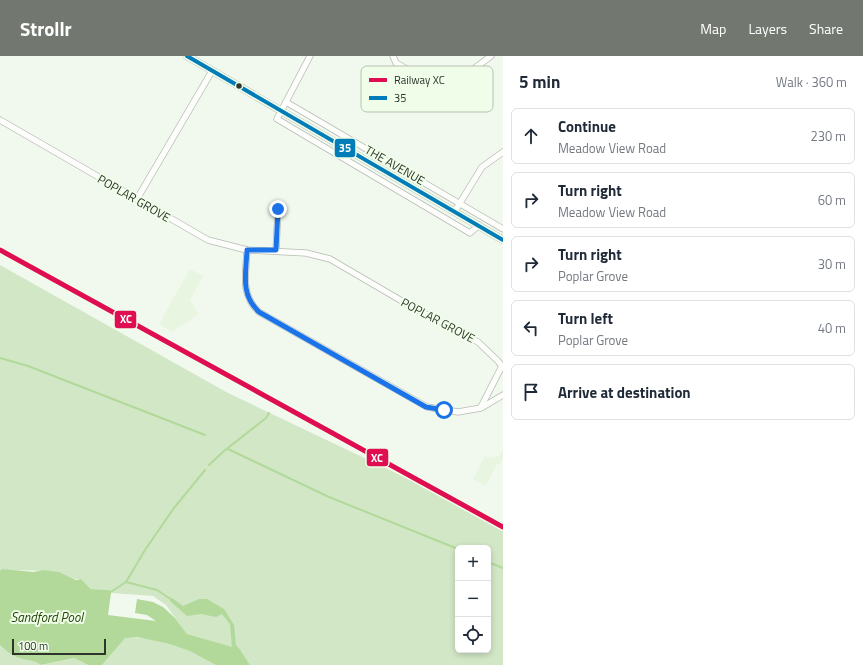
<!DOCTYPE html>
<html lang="en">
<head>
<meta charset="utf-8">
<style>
	body { margin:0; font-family:"Titillium Web",sans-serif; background:#f2f2f3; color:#1f2937 }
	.controls { position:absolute; right:12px; bottom:12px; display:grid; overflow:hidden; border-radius:6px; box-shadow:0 2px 6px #0003 }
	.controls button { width:36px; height:36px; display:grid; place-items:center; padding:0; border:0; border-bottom:1px solid #e0e1e3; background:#fff; color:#1f2937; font:20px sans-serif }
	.scale { position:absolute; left:12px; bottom:10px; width:94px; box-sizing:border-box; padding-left:4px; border:2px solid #2e332c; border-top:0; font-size:11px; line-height:14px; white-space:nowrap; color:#2e332c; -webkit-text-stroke:3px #f0fee9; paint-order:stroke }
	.stop { position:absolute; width:12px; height:12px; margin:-9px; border:3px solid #1a73e8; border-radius:50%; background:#fff }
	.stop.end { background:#1a73e8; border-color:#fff; box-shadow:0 1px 4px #0008 }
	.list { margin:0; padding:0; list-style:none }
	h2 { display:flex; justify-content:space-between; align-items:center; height:52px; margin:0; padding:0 16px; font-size:17px }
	h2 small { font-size:13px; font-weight:400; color:#747a83 }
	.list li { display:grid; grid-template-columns:26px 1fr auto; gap:12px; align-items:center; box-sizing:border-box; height:56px; margin:0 8px 8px; padding:0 8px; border:1px solid #e0e1e3; border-radius:6px }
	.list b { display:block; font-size:15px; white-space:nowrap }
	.list p { margin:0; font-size:13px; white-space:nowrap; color:#747a83 }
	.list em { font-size:13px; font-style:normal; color:#747a83 }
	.icon { flex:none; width:22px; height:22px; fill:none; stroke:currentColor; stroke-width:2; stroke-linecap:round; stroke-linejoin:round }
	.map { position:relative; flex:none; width:503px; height:609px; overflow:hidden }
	header { display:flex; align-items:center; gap:24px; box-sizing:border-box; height:56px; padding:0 20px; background:#727870; color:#fff }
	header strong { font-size:19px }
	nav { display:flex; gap:22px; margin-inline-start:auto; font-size:14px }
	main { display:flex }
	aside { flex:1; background:#fff }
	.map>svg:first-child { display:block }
</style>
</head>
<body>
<header>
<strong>Strollr</strong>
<nav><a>Map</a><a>Layers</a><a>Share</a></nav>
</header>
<main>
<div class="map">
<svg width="503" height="609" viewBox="0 0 503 609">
	<rect width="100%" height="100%" fill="#f1f9ee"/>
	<!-- built -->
	<g fill="#e8f5e1">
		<path d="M 190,213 L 203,220 L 190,244 L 199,258 L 172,276 L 159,268 Z"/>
		<path d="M 503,392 L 503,402 L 499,409 L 497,408 L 486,430 L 473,423 L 485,400 L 490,402 L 499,400 Z"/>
	</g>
	<!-- green -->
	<g fill="#d2e7c6" fill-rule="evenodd">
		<path d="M 0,209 L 228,337 L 503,468 L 503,609 L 250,609 L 241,595 L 187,578 L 166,549 L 153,540 L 111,537 L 109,534 L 91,533 L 81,523 C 72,524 65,518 57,516 C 51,515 3,513 0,515 ZM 458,492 L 488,492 L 488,594 L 458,594 Z"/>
		<path d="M 125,581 C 156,581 192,591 216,609 L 102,609 Z"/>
		<path d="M 0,589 C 5,594 12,600 19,602 C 28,605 32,603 41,609 L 0,609 Z"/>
		<path d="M 74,602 L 88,609 L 42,609 Z"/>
	</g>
	<!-- water -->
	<path fill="#b2d999" d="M 2,513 L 34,516 L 43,514 L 59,516 L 76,524 L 81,523 L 91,533 L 109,534 L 111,537 L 108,559 L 156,565 L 147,559 L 135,557 L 137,543 L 153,546 L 163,551 L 175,562 L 187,578 L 232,591 L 230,568 L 222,558 L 216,561 L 201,558 L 187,560 L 170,545 L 170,543 L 172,542 L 183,550 L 199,543 L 207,543 L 224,553 L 234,569 L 236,589 L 241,595 L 250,609 L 216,609 L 190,595 L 170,588 L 137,581 L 125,582 L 102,609 L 88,609 L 74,602 L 41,609 C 32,603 28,605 19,602 C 12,600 5,594 0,589 L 0,515 Z"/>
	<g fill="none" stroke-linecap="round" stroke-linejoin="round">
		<!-- stream -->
		<g stroke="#b2d999" stroke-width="2">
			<path d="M 0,302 L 28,310 L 205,379"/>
			<path d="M 228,393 L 329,441 L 458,493"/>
			<path d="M 209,409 L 224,395 L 266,362 L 269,357"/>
			<path d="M 488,506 L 503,512"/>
			<path d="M 126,526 L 157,534 L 172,544"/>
			<path d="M 109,537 L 126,526 L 145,494 L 174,452 L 205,414"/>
		</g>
		<defs>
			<g id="minor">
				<path d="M 310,0 L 277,63 L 470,177 L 479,169"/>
				<path d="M 393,0 L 396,7 L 435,29 C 444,30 449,30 456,26 L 491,0"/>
				<path d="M 286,46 L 503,173"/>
				<path d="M 0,64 L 208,184 L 247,194 L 306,197 L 330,203 L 407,248 L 478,286 L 498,305 L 503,312"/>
				<path d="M 137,143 L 212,15"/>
				<path d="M 455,155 L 482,111 L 503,96"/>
				<path d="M 247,194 C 246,218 240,238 259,256 L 427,351 L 458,356 L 481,352 L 503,339"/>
				<path d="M 276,195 L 278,153"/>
				<path d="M 481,351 L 502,310"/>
			</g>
			<path id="tertiary" d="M 187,0 L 503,184"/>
		</defs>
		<!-- minor casing -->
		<use href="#minor" stroke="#b6bcb3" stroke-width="7"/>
		<!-- tertiary casing -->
		<use href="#tertiary" stroke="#b6bcb3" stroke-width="8"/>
		<!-- minor -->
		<use href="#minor" stroke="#fdfefc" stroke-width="5.5"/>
		<!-- tertiary -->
		<use href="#tertiary" stroke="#fdfefc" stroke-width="7"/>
		<defs>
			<path id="bus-1" d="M 187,0 L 503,184"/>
		</defs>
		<!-- bus-1 casing -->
		<use href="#bus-1" stroke="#f0fee9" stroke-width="7"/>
		<!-- bus-1 -->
		<use href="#bus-1" stroke="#007cb8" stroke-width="4"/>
		<defs>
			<path id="rail-1" d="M 0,194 L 503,471"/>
		</defs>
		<!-- rail-1 casing -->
		<use href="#rail-1" stroke="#f0fee9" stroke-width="8"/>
		<!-- rail-1 -->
		<use href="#rail-1" stroke="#df0d52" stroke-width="5"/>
	</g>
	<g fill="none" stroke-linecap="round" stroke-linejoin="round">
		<!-- route -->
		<path stroke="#1a73e8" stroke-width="5" d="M 278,153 L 276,194 L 247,194 C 246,218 240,238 259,256 L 426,351 L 444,354"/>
	</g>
	<!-- markers -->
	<circle fill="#2e332c" stroke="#f0fee9" stroke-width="1.5" cx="239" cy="30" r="3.5"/>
	<g text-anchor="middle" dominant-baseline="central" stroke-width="4" stroke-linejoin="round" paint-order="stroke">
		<!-- street labels -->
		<g font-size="12" fill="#2e332c" stroke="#f0fee9">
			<text transform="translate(395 109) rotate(30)">THE AVENUE</text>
			<text transform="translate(134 142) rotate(30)">POPLAR GROVE</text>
			<text transform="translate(438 264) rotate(28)">POPLAR GROVE</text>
		</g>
		<!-- water labels -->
		<g font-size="13" font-style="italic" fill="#1f3f00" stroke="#f0fee9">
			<text x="47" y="561">Sandford Pool</text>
		</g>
	</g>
	<!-- legend -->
	<rect x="361" y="10" width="132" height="46" rx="6" fill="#f0fee9" stroke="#b6c1b0" stroke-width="1"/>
	<rect x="369" y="22" width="18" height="4" fill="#df0d52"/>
	<rect x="369" y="40" width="18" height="4" fill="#007cb8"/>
	<g font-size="11" fill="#2e332c">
		<text x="394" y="28">Railway XC</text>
		<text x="394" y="46">35</text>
	</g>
	<g stroke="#f0fee9" stroke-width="1.5">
		<rect x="334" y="82" width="22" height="20" rx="4" fill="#007cb8"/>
		<rect x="114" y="254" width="23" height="19" rx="4" fill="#df0d52"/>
		<rect x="366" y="392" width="23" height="19" rx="4" fill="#df0d52"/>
	</g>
	<g font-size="11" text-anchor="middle" font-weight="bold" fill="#fff">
		<text x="345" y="96">35</text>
		<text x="126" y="267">XC</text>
		<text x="377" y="406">XC</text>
	</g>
</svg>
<div class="controls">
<button>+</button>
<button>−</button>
<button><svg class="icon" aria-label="locate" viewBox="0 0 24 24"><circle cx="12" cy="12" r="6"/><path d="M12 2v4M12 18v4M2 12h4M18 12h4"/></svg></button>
</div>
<div class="scale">100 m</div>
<div class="stop" style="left:444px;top:354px"></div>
<div class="stop end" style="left:278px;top:153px"></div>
</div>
<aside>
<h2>5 min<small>Walk · 360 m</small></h2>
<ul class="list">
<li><svg class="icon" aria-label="ahead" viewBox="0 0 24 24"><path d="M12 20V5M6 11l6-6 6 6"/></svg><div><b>Continue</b><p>Meadow View Road</p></div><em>230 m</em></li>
<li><svg class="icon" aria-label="right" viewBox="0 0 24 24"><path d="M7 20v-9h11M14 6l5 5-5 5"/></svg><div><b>Turn right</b><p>Meadow View Road</p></div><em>60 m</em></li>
<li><svg class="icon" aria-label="right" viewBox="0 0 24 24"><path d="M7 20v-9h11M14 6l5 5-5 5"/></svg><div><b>Turn right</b><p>Poplar Grove</p></div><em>30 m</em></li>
<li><svg class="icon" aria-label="left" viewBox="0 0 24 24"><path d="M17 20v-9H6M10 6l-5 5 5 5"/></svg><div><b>Turn left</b><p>Poplar Grove</p></div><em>40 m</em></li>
<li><svg class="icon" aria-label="arrive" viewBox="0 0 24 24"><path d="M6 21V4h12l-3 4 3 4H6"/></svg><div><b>Arrive at destination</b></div></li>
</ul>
</aside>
</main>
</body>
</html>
